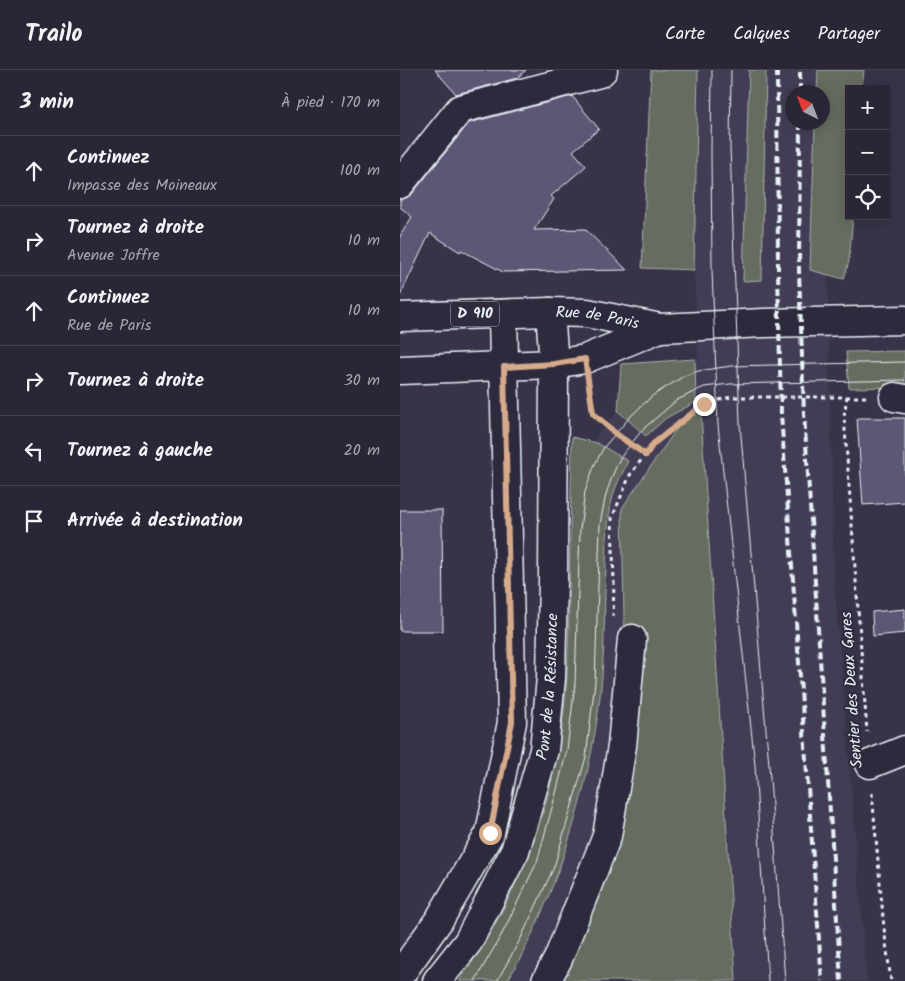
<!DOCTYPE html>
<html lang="fr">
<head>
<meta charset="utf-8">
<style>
	body { margin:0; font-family:Kalam,sans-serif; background:#363242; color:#f1f3f6 }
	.controls { position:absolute; right:15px; top:15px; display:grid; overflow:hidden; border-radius:0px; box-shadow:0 2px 12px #0003 }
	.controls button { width:45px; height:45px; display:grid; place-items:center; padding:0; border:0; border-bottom:1px solid #464351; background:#2a2636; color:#f1f3f6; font:25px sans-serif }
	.compass { position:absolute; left:385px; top:15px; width:45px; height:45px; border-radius:50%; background:#2a2636; box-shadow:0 2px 12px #0003; rotate:318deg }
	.stop { position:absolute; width:15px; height:15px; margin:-11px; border:4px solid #d6ab8b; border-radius:50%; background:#fff }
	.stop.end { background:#d6ab8b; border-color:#fff; box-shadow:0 1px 5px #0008 }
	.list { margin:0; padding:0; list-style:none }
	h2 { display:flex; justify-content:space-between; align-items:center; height:65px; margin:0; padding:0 20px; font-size:21px }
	h2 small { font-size:16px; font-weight:400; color:#a5a5ad }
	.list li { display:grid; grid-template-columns:32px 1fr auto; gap:15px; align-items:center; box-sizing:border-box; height:70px; padding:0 20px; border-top:1px solid #464351 }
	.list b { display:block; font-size:19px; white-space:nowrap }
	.list p { margin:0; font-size:16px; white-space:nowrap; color:#a5a5ad }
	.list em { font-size:16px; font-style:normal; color:#a5a5ad }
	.icon { flex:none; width:28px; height:28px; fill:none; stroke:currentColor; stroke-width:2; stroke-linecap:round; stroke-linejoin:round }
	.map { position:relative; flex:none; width:505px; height:911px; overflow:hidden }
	header { display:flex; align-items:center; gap:30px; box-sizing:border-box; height:70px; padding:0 25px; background:#2a2636; border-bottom:1px solid #464351 }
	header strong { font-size:24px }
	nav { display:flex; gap:28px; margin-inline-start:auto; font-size:18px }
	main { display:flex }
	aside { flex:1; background:#2a2636 }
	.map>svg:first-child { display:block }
</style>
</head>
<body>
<header>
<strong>Trailo</strong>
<nav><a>Carte</a><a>Calques</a><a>Partager</a></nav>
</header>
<main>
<aside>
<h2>3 min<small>À pied · 170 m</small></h2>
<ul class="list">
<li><svg class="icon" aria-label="ahead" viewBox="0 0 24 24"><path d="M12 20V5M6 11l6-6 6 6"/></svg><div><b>Continuez</b><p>Impasse des Moineaux</p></div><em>100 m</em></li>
<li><svg class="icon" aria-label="right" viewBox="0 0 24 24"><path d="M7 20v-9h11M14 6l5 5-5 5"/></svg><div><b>Tournez à droite</b><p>Avenue Joffre</p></div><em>10 m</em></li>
<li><svg class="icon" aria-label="ahead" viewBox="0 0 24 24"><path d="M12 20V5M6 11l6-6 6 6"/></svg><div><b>Continuez</b><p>Rue de Paris</p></div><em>10 m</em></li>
<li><svg class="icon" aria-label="right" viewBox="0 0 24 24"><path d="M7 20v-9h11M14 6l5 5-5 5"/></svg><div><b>Tournez à droite</b></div><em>30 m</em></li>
<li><svg class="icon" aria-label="left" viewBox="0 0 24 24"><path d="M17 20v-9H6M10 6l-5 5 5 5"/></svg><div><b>Tournez à gauche</b></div><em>20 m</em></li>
<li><svg class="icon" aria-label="arrive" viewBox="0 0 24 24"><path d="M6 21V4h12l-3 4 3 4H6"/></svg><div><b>Arrivée à destination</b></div></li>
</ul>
</aside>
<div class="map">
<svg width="505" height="911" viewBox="0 0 505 911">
	<rect width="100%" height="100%" fill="#383348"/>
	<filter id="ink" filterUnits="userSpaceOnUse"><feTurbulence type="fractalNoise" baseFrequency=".02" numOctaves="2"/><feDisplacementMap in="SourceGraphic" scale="10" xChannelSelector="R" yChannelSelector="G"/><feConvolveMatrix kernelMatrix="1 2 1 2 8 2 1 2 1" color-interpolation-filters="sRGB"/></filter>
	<g filter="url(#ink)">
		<!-- built -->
		<path fill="#433e55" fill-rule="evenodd" d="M 251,0 L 423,0 L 434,509 L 467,911 L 62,911 L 124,794 L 160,679 L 174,412 L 195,368 L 226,331 L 298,287 L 294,200 L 242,198 ZM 392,22 L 422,22 L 422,52 L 392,52 Z"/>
		<!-- green -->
		<g fill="#666d60" stroke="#a7afac">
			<path d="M 251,0 L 298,0 L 294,200 L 242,198 Z"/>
			<path d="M 349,0 L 366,0 L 362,210 L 343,211 Z"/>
			<path d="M 418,0 L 464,0 L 462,19 L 449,19 L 449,146 L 453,146 L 449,191 L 444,209 L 410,200 L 415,53 L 422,52 L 422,22 L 417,22 Z"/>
			<path d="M 505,281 L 505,317 L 449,318 L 446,282 Z"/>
			<path d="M 295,289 L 296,332 L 266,348 L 246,366 L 218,341 L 221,294 Z"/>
			<path d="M 301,343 L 336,911 L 149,911 L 215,693 L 224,548 L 222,438 L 284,348 Z"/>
			<path d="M 172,367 L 197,373 L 228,391 C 223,403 216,414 213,426 C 207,448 207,471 206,494 C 204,531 205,569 202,607 C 195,686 175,763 144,837 C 133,862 122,888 107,911 L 59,911 C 108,842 143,764 158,680 C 168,628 169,575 169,522 C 170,471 171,419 172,367 Z"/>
		</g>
		<!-- building -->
		<g fill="#5d5774" stroke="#e8f1f8">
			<path d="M 35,0 L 126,0 L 117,8 L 56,24 Z"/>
			<path d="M 172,26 L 199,59 L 173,81 L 186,96 L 151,126 L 154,129 L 134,160 L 185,159 L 227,200 L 103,202 L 61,180 L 60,182 L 30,163 L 0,226 L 0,166 L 12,147 L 0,137 L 0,129 L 6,128 L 12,124 L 69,53 Z"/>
			<path d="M 457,348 L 505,348 L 505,432 L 463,435 Z"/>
			<path d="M 0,440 L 42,440 L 43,561 L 0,561 Z"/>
			<path d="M 505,539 L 505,563 L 473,566 L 472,542 Z"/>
		</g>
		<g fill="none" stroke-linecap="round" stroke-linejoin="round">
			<defs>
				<g id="minor">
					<path d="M 0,114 L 60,39 L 200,3 L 203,0"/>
					<path d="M 494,327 L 505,329"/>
					<path d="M 470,694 L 505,680"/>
					<path d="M 0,905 L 39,850 L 90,763 L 112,652 L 103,244"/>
					<path id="s1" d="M 37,911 L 68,872 L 115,781 L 144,680 L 151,608 L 153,510 L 154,294"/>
					<path d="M 146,911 L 158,889 L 207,766 L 222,676 L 232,569"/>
				</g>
				<g id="major">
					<path d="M 150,242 L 154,294"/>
					<path id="s2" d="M 0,247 L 150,242 L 187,243 L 260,258 L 364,253 L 505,250"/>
					<path d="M 0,300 L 154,294 L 185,289 L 260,258"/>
				</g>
			</defs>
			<!-- minor casing -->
			<use href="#minor" stroke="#e8f1f8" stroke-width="31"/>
			<!-- major casing -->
			<use href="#major" stroke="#e8f1f8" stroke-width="31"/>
			<!-- path -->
			<g stroke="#e8f1f8" stroke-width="3" stroke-dasharray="4 4" stroke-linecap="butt">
				<path d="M 189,318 L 193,343 L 216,364 L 246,385"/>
				<path d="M 447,326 L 444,346 L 467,662"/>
				<path d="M 213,547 L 214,513 L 212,448 L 230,405 L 253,374 L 304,334 L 331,327 L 466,327"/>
				<path d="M 472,723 L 484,858 L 491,911"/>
			</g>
			<!-- minor -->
			<use href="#minor" stroke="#2f2a3d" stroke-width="28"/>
			<!-- major -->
			<use href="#major" stroke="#2f2a3d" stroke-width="28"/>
			<!-- tram -->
			<g stroke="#e8f1f8" stroke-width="1">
				<path d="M 312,0 L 311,81 L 312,200 L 318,355 L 355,695 L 368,911"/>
				<path d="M 331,0 L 330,77 L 340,354 L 369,695 L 385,911"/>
				<path d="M 75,911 L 103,862 L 137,792 L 156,723 L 167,680 L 175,614 L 180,459 L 185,422 L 194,396 L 204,377 L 230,347 L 252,326 L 284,306 L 298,301 L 331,296 L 505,292"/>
				<path d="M 97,911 L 121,868 L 154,797 L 186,687 L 195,612 L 200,454 L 206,424 L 213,404 L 220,388 L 243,359 L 277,330 L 304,317 L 330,314 L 505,310"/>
			</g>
			<!-- rail -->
			<g stroke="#e8f1f8" stroke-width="4" stroke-dasharray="8 4" stroke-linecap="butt">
				<path d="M 377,0 L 378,202 L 381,344 L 422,911"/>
				<path d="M 400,22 L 400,0"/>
				<path d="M 400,52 L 399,201 L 404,343 L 441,911"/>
			</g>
		</g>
	</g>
	<g fill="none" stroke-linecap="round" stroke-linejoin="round" filter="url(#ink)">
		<!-- route -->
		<path stroke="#d6ab8b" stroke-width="6" d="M 90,763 L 112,652 L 104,297 L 154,294 L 185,289 L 193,343 L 216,364 L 246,385 L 253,374 L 304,334"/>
	</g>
	<g text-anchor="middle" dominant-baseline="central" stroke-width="4" stroke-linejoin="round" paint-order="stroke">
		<!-- shield labels -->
		<rect fill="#2f2a3d" stroke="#b0b5c0" stroke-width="1" x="51" y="231.5" width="48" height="25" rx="4"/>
		<g font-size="15" font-weight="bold" fill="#e8f1f8">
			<text x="75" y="244">D 910</text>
		</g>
		<!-- street labels -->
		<g font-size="16" fill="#e8f1f8" stroke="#2f2a3d">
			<text stroke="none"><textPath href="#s2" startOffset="198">Rue de Paris</textPath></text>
			<text stroke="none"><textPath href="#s1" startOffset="321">Pont de la Résistance</textPath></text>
			<text transform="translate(452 620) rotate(-94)">Sentier des Deux Gares</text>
		</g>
	</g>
</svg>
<div class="controls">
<button>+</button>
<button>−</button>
<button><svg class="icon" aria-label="locate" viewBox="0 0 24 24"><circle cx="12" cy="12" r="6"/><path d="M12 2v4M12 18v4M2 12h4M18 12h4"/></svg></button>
</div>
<svg class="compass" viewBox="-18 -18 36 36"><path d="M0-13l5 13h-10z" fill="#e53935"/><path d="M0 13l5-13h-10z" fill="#a5a5ad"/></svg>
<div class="stop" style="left:90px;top:763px"></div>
<div class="stop end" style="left:304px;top:334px"></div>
</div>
</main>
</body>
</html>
